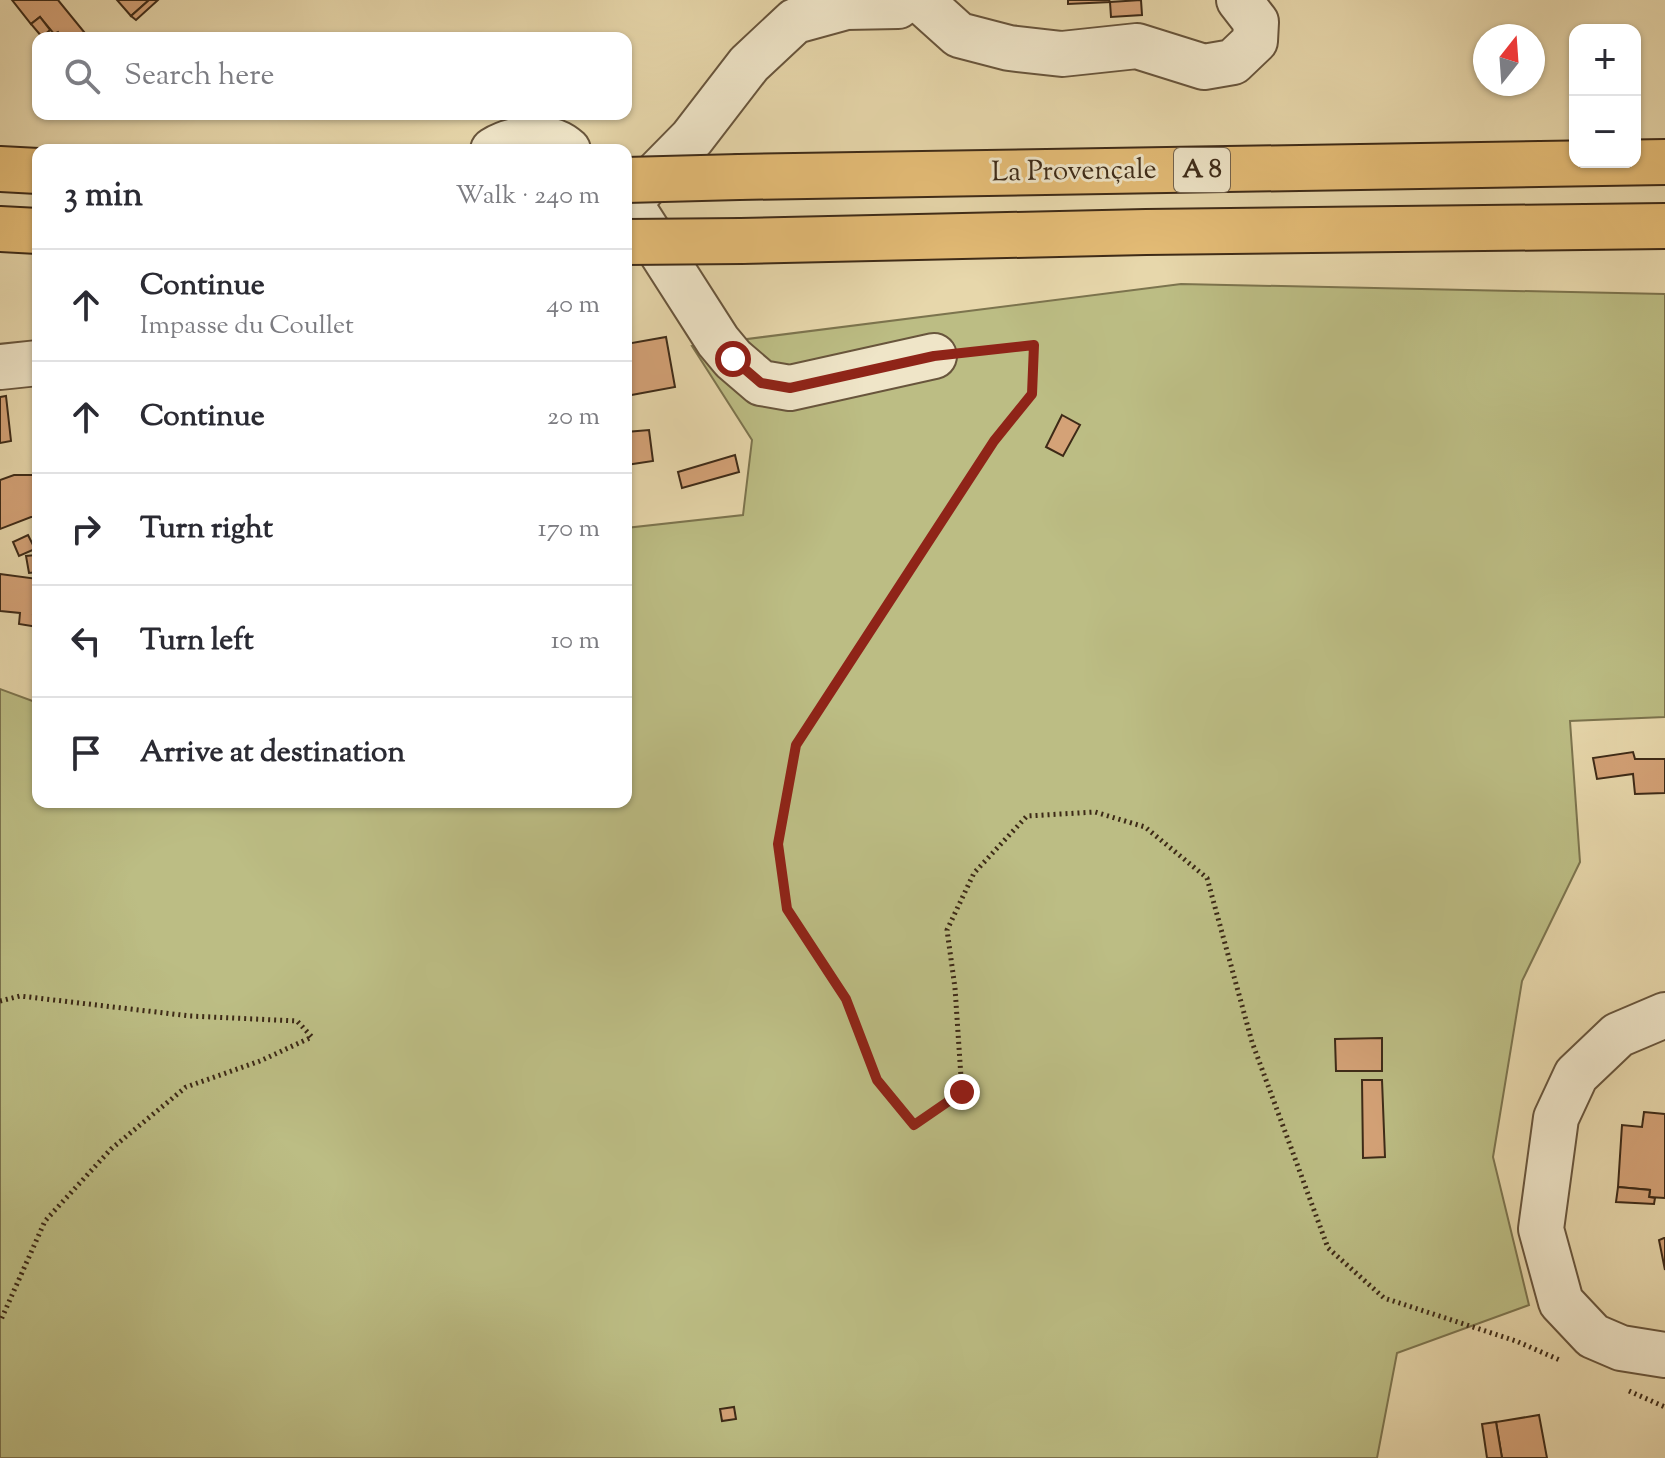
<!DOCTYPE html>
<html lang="en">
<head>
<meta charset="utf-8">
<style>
	body { margin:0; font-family:"Sorts Mill Goudy",serif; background:#f2f2f3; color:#2b2b33 }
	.controls { position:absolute; right:24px; top:24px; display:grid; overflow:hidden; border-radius:16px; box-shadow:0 2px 6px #0004 }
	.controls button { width:72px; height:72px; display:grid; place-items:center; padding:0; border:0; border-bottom:2px solid #e1e1e2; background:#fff; color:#2b2b33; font:40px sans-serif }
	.compass { position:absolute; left:1473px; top:24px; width:72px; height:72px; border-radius:50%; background:#fff; box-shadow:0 2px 6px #0004; rotate:17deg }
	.stop { position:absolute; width:24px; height:24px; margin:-18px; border:6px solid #8f2418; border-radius:50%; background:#fff }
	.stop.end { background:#8f2418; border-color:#fff; box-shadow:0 2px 8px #0008 }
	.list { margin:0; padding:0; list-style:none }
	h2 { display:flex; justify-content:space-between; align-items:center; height:104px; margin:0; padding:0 32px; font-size:34px }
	h2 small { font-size:26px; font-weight:400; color:#7c7c81 }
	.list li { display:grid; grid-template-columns:52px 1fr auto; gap:24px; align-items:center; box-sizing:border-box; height:112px; padding:0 32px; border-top:2px solid #e1e1e2 }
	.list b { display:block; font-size:30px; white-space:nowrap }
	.list p { margin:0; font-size:26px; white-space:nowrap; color:#7c7c81 }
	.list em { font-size:26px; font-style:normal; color:#7c7c81 }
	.icon { flex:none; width:44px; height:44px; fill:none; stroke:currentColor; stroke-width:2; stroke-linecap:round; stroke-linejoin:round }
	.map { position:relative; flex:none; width:1665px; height:1458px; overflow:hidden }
	.search { position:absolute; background:#fff; box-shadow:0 2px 6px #0004; left:32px; top:32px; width:600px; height:88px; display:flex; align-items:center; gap:20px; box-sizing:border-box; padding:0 28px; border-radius:16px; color:#7c7c81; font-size:30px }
	.panel { position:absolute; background:#fff; box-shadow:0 2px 6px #0004; left:32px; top:144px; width:600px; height:664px; border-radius:16px }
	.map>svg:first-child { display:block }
</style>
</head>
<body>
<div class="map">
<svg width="1665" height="1458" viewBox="0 0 1665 1458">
	<rect width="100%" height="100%" fill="#e7d7ab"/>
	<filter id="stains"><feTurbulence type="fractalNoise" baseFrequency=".0025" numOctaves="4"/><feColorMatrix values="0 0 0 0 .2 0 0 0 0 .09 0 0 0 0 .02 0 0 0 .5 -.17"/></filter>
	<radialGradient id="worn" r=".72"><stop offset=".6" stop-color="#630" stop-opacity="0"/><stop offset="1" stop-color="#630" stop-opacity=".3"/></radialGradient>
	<!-- green -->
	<path fill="#bcbd84" stroke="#7c744e" stroke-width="2" d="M 1181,284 L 1665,294 L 1665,717 L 1570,721 L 1580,862 L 1522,981 L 1493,1157 L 1529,1305 L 1397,1353 L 1377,1458 L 0,1458 L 0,689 L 38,703 L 38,802 L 626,802 L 626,528 L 743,515 L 752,440 L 692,346 Z"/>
	<!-- building -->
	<g fill="#d4a277" stroke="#3d2a17" stroke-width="2">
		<path d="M 12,0 L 58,0 L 89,38 L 62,38 L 58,32 L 54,34 L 40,17 L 31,24 Z"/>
		<path d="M 117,0 L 149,0 L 131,16 Z"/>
		<path d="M 149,0 L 158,0 L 136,20 L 131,16 Z"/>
		<path d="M 1068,0 L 1109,0 L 1110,2 L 1068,4 Z"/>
		<path d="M 1141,0 L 1142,15 L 1111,17 L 1110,2 Z"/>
		<path d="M 40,17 L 50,30 L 42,37 L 31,24 Z"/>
		<path d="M 666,337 L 675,387 L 626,396 L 626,344 Z"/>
		<path d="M 6,396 L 11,441 L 0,443 L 0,397 Z"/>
		<path d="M 1062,415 L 1080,425 L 1063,456 L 1046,447 Z"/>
		<path d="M 649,430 L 653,461 L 626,465 L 626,432 Z"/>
		<path d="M 735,455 L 739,472 L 682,488 L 678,472 Z"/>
		<path d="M 14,475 L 38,475 L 38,517 L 31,517 L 0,529 L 0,480 Z"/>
		<path d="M 28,535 L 35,549 L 19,556 L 13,542 Z"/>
		<path d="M 36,555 L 38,572 L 29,573 L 26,556 Z"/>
		<path d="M 0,574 L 38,579 L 33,614 L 38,615 L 38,627 L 19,624 L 20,613 L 0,611 Z"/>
		<path d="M 1633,752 L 1635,759 L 1665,759 L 1665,793 L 1635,794 L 1633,774 L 1597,779 L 1593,758 Z"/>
		<path d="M 1382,1038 L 1382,1071 L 1336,1071 L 1335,1039 Z"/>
		<path d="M 1362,1080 L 1382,1080 L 1385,1157 L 1363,1158 Z"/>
		<path d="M 1644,1112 L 1665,1114 L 1665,1198 L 1649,1197 L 1650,1190 L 1618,1187 L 1622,1125 L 1642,1127 Z"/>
		<path d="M 1618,1187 L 1650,1190 L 1649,1197 L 1655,1198 L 1654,1204 L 1616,1202 Z"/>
		<path d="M 1664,1238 L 1665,1238 L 1665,1270 L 1659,1240 Z"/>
		<path d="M 734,1407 L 736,1419 L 722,1421 L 720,1409 Z"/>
		<path d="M 1539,1415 L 1547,1458 L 1502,1458 L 1496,1422 Z"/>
		<path d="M 1496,1422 L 1502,1458 L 1487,1458 L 1482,1424 Z"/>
	</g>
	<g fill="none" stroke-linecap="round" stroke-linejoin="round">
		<defs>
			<g id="minor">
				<path d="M 920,0 L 959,35 L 1009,48 L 1062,54 L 1137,46 L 1204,67 L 1233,62 L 1255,41 L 1256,22 L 1239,0"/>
				<path d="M 493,150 C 513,138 549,132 568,150"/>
				<path d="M 631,200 L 692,138 L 749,64 L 795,21 L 846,7 L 898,6 L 905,0"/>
				<path d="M 629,202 L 718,341 L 733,359 L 761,383 L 790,388 L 934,356"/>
				<path d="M 0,367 L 38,363"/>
				<path d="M 1665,1015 L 1618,1035 L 1576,1075 L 1556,1118 L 1541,1229 L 1561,1302 L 1593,1336 L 1621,1348 L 1665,1355"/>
			</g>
			<g id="highway">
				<path d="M 0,169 L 38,171"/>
				<path d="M 739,177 L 1665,162"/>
				<path d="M 0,229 L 38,231"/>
				<path d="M 741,241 L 1146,232 L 1665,226"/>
			</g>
		</defs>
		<!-- minor casing -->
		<use href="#minor" stroke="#68553c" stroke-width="48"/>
		<!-- highway casing -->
		<use href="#highway" stroke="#3d2a17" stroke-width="48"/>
		<!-- path -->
		<g stroke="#3d2a17" stroke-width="5" stroke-dasharray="2 4" stroke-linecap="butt">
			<path d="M 970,352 L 1034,345 L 1032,394 L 994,441 L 796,745 L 778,844 L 787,909 L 846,999 L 877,1080 L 914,1125 L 962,1092 L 955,988 L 947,930 L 974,873 L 1027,816 L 1095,812 L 1145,827 L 1207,878 L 1252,1042 L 1328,1248 L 1384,1298 L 1516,1341 L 1562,1361"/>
			<path d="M 0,1001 L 20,996 L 190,1016 L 297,1021 L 312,1037 L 260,1061 L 186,1087 L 111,1149 L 45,1221 L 0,1322"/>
			<path d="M 1629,1391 L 1665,1407"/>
		</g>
		<!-- minor -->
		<use href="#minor" stroke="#efe5c8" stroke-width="44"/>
		<!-- highway -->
		<use href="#highway" stroke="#e4bc76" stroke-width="44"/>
		<defs>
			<g id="highway-bridge">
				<path d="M 626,180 L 739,177"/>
				<path d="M 626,242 L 741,241"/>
			</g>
		</defs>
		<!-- highway-bridge casing -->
		<use href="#highway-bridge" stroke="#3d2a17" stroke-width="48" stroke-linecap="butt"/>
		<!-- highway-bridge -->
		<use href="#highway-bridge" stroke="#e4bc76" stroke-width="44"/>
	</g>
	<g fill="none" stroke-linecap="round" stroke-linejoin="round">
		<!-- route -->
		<path stroke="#8f2418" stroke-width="10" d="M 733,359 L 761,383 L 790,388 L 934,356 L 1034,345 L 1032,394 L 994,441 L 796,745 L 778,844 L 787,909 L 846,999 L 877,1080 L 914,1125 L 962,1092"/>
	</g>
	<g text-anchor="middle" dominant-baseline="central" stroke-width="6" stroke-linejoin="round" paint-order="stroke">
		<!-- shield labels -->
		<rect fill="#efe5c8" stroke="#72624c" stroke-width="2" x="1174" y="148" width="56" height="44" rx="6"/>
		<g font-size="26" font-weight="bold" fill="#3d2a17">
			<text x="1202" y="170">A 8</text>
		</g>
		<!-- street labels -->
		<g font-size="28" fill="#3d2a17" stroke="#efe5c8">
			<text transform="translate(1074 172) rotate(-1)">La Provençale</text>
		</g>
	</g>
	<rect width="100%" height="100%" filter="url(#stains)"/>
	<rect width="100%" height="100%" fill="url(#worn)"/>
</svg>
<div class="controls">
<button>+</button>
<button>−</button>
</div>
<svg class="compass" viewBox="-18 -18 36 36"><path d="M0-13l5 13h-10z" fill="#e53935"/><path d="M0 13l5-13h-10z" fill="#7c7c81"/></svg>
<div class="stop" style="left:733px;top:359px"></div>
<div class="stop end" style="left:962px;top:1092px"></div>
<div class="search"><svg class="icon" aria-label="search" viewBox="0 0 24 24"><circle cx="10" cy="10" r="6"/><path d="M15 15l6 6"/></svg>Search here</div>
<section class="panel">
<h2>3 min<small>Walk · 240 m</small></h2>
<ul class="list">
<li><svg class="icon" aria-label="ahead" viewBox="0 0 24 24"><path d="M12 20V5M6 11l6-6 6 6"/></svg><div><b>Continue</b><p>Impasse du Coullet</p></div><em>40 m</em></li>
<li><svg class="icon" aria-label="ahead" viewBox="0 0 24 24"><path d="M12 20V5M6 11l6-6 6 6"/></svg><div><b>Continue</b></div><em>20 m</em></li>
<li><svg class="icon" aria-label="right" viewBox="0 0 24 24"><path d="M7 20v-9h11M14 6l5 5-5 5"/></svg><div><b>Turn right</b></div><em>170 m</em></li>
<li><svg class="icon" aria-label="left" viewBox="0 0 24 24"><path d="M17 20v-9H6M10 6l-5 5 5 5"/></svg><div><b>Turn left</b></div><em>10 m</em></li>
<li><svg class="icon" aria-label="arrive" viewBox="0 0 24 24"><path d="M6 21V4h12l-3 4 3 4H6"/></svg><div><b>Arrive at destination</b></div></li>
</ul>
</section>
</div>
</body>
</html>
